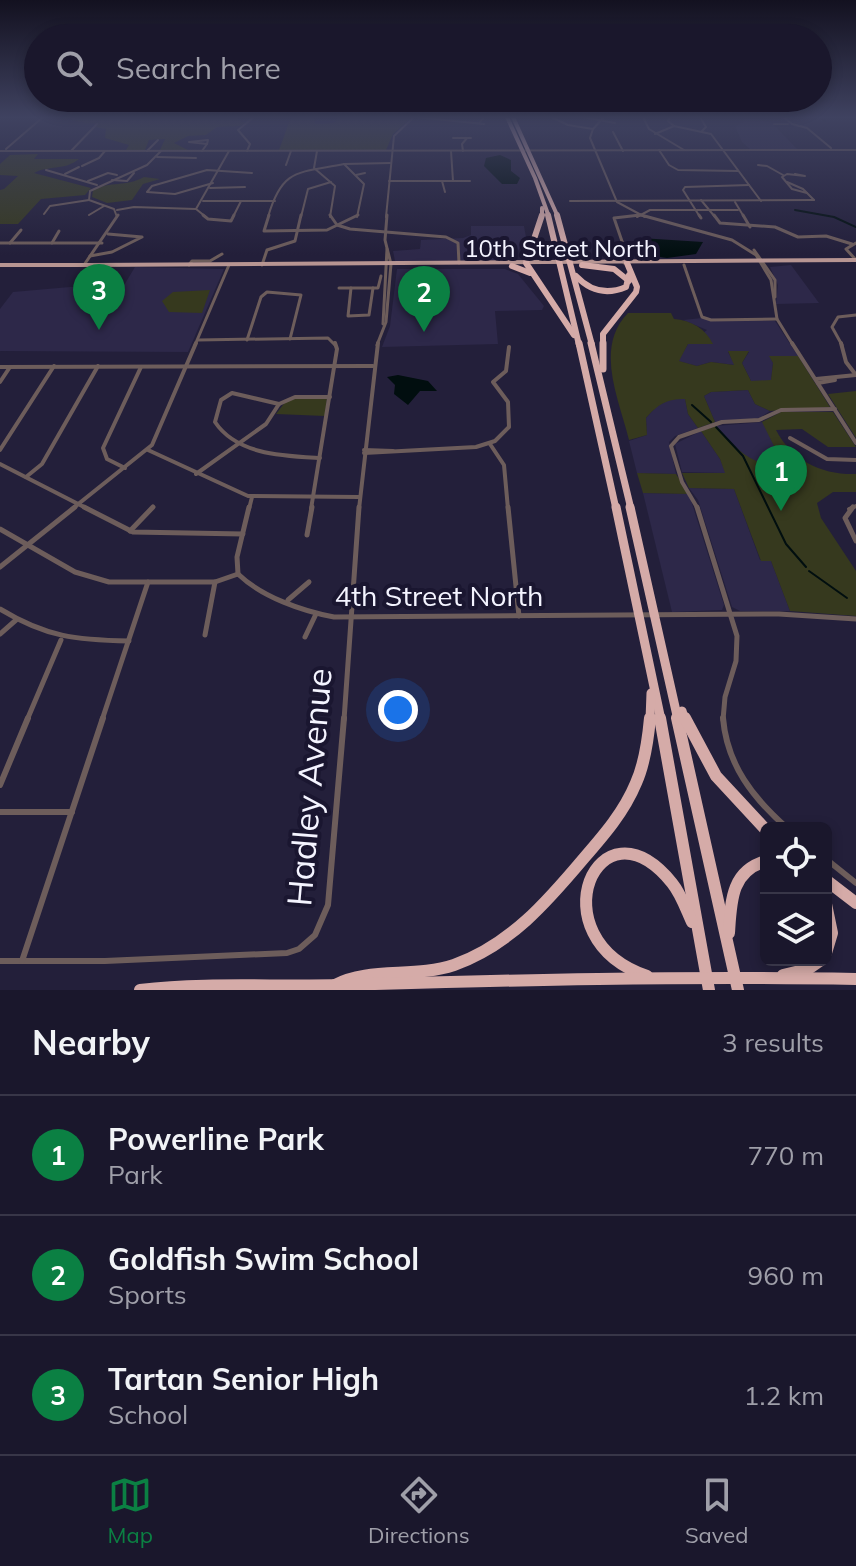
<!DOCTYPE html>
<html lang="en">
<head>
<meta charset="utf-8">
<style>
	body { margin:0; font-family:Mulish,sans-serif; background:#272438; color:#f1f3f6 }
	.controls { position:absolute; right:24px; bottom:24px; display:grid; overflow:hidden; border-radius:12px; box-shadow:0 4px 12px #0003 }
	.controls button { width:72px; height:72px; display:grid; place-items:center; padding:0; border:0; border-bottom:2px solid #383648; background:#1a172c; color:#f1f3f6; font:40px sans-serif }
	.you { position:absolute; left:398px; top:710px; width:28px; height:28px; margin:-20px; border:6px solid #fff; border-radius:50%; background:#1a73e8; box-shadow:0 0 0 12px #1a73e833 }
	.badge { display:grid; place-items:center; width:52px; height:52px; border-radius:50%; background:#0b8043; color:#fff; font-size:26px; font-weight:700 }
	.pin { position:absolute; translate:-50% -66px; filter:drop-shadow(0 2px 4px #0008) }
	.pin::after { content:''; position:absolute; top:42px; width:28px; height:24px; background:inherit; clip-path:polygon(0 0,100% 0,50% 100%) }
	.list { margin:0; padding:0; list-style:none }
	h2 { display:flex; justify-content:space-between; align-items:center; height:104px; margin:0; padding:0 32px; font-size:34px }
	h2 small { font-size:26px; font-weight:400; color:#9f9fa9 }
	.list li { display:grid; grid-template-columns:52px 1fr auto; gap:24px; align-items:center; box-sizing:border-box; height:120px; padding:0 32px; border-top:2px solid #383648 }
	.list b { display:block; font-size:30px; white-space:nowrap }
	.list p { margin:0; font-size:26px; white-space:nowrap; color:#9f9fa9 }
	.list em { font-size:26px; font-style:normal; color:#9f9fa9 }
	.icon { flex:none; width:44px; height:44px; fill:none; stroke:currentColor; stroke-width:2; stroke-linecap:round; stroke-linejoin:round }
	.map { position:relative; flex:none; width:856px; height:990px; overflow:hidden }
	.search { position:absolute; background:#1a172c; box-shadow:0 4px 12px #0003; left:24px; right:24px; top:24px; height:88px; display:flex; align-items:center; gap:20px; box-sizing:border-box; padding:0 28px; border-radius:44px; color:#9f9fa9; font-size:30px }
	.sheet { height:464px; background:#1a172c }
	nav { display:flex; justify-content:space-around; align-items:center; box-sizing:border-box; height:112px; border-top:2px solid #383648; background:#1a172c; font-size:22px; color:#9f9fa9 }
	nav a { display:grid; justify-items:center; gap:4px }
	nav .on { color:#0b8043 }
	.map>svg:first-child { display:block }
</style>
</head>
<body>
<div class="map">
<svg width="856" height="990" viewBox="0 0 856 990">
	<rect width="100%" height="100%" fill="#231f3a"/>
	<!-- built -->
	<g fill="#2d2849">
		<path d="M 743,117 L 771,122 L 797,149 L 750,149 L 742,142 L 735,126 L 744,122 Z"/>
		<path d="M 471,226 L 524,226 L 526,237 L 515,256 L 505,260 L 395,261 L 393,251 L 420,249 L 421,240 L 463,238 L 471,235 Z"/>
		<path d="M 791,265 L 819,303 L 776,304 L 778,285 L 770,267 Z"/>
		<path d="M 135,267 L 224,269 L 188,352 L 0,351 L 0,309 L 13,292 L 70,287 L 123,287 Z"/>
		<path d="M 397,269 L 505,269 L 518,274 L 544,306 L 542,310 L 495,311 L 498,344 L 382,347 L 390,326 Z"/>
		<path d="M 702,318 L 775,321 L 798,356 L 770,356 L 773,363 L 771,381 L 751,381 L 742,363 L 749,352 L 728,352 L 735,365 L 711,362 L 697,366 L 678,361 L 688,344 L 707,330 L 683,320 Z"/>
		<path d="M 748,390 L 755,404 L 770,411 L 758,419 L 715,422 L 704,396 L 711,392 Z"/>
		<path d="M 671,399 L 685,399 L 688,414 L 698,428 L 675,436 L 669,442 L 676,474 L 637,473 L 629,441 L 647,435 L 646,418 L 657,406 Z"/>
		<path d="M 763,422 L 785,467 L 766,467 L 745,456 L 716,426 Z"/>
		<path d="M 701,431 L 720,459 L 726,473 L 682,472 L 675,444 Z"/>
		<path d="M 689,488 L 734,489 L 760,560 L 771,561 L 790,611 L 740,611 L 732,607 L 698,500 Z"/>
		<path d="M 643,493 L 689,494 L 724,605 L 722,610 L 672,612 Z"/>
	</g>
	<!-- green -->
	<g fill="#36391e">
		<path d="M 72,117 L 239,117 L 238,120 L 245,123 L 240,126 L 217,127 L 206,135 L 188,136 L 174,143 L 188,150 L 160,150 L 165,139 L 149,140 L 145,150 L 126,150 L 129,145 L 105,138 L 106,129 L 95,127 L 97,124 L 72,121 Z"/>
		<path d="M 291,117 L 314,117 L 315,124 L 333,123 L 340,117 L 412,117 L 393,134 L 386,150 L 279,150 Z"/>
		<path d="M 38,154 L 34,159 L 79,159 C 64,171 48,165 34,173 L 91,188 L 85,195 L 41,199 L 18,224 L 0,224 L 0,190 L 4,189 L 18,176 L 0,175 L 0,164 L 10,155 Z"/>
		<path d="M 144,177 L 160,179 L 143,184 L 132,200 L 107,203 L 92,197 L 93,190 C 110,181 126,187 144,177 Z"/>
		<path d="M 210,290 L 202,313 L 169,312 L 162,301 L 173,292 Z"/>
		<path d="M 628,313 L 671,313 L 674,319 C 691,320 706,329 713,344 L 688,344 L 679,361 L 697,366 L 711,362 L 734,365 L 728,351 L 749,351 L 742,363 L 751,381 L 771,380 L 773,363 L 769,356 L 798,356 L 830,407 L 770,411 L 755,404 L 748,390 L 711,392 L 704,396 L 715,422 L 698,428 L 688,414 L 685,399 C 667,399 658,404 646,418 L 647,435 L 629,440 C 619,399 594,348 628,313 Z"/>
		<path d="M 856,391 L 856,438 L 828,394 Z"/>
		<path d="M 299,398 L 327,398 L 325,416 L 276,414 L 286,401 Z"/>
		<path d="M 781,412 L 833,412 L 856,447 L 828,447 L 802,429 L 776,430 C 792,461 822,475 856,474 L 856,492 L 833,492 L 817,503 L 821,518 L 856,571 L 856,616 L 790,611 L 771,561 L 761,561 L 734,489 L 689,488 L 682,473 L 725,473 L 720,459 L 701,431 L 716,426 C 735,449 753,467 784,466 L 762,422 Z"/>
		<path d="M 637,473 L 676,474 L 689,494 L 643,493 Z"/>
	</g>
	<!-- water -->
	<g fill="#010e0f">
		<path d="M 500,155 L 511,160 L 511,171 L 520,178 L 517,184 L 502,184 L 484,166 L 486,158 Z"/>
		<path d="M 640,238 L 703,242 L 696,254 L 667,258 L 645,255 Z"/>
		<path d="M 398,375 L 428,381 L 437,391 L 420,391 L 408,405 L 394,394 L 395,385 L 387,377 Z"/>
	</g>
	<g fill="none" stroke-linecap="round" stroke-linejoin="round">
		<!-- stream -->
		<g stroke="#010e0f" stroke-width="2">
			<path d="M 820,117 L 825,121"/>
			<path d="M 795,210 L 834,217 L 856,227"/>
			<path d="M 692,405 L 711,422"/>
			<path d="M 716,427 L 743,456 L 786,544 L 806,567"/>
			<path d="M 809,571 L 847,598"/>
		</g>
		<!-- minor-far4 -->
		<g stroke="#6d5d5b" stroke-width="2">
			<path d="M 415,117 L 484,124"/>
			<path d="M 551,117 L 568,125 L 593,129"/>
			<path d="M 583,117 L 615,123"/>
			<path d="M 604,117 L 593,129 L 590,138 L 617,202 L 645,217"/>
			<path d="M 643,117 L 649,129 L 684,150"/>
			<path d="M 670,117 L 668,121 L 674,126"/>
			<path d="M 700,117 L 706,127 L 702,131"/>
			<path d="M 783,117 L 792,124 L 807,128 L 831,148"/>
			<path d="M 480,122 L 484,117"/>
			<path d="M 774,124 L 788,124"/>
			<path d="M 613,132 L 623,151"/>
			<path d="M 655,134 L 674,126 L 711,134 L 761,201"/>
			<path d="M 453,138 L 471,138"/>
			<path d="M 208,140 L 207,144 L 189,142 Z"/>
			<path d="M 6,149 L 43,117"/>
			<path d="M 659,150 L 669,165 L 678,170 L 738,171"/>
			<path d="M 0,151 L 856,150"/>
			<path d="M 71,151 L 97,124"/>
			<path d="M 147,151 L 158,140"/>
			<path d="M 202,151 L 207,144"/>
			<path d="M 247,151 L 250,144 L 238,130 L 254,117"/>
			<path d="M 317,151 L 314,168 L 335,186 L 330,217"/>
			<path d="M 451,151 L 453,181"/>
			<path d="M 463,151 L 462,144 L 467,138"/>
			<path d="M 157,157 L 196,158"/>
			<path d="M 344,164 L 364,184 L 357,217"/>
			<path d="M 344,164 L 390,163"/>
			<path d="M 286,165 L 291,151"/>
			<path d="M 758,165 L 767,166 L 783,175"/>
			<path d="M 82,166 L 99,158 L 105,151"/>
			<path d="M 46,170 L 97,185"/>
			<path d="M 65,174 L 79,167"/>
			<path d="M 795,174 L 805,176 L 787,174 L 782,177 L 792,189 L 807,193"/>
			<path d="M 356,175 L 365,173"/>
			<path d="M 112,180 L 127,181 L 134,173"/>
			<path d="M 88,181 L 108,173 L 117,175"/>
			<path d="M 389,181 L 470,181"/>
			<path d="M 442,181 L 445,192"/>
			<path d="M 787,182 L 803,189 L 814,200"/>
			<path d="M 213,183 L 175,194 L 147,192 L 152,186 L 207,170 L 252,173"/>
			<path d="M 210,188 L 245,187"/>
			<path d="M 701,200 L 715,217"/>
			<path d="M 203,201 L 275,201"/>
			<path d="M 570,201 L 814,200"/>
			<path d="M 735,202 L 744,217"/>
			<path d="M 196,209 L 229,151"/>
			<path d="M 117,210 L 134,207 L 196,209 L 206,217"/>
			<path d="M 44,214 L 50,206 L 89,200"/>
			<path d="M 89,215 L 104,206"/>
			<path d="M 117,217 L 114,209 L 89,200 L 90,191 L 147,165 L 161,151"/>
			<path d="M 233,217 L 241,201"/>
			<path d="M 268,217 C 282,168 298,173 344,164"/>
			<path d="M 301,217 L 308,189 L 331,182"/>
			<path d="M 386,217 L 394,136 L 414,117"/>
			<path d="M 637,217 L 650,210 L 738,210"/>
			<path d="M 700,217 L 683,190 L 685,187 L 749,185"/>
		</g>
		<!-- minor-far3 -->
		<g stroke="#6d5d5b" stroke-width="3">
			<path d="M 203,215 L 208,219 L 231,221 L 234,215"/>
			<path d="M 269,215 L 264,231 L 327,230 L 358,215"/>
			<path d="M 330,215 L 337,225 L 350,229 L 446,237 L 458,243 L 459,263"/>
			<path d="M 641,215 L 732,240 L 756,255 L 771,280 L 777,319 L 793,345"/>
			<path d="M 699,215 L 701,218"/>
			<path d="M 714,215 L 720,223 L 775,227 L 798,237 L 826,236 L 852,244"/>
			<path d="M 743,215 L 750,227"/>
			<path d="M 0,243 L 102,243"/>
			<path d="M 10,243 L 21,230"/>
			<path d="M 52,243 L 59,231"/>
			<path d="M 856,243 L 846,249 L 856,260"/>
			<path d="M 625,250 L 614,218 L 640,215"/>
			<path d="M 754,250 L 775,280 L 775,297"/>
			<path d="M 90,256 L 112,252 L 142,237 L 108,234"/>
			<path d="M 624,263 L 621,255 L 625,250 L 627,262"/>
			<path d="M 84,265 L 118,215"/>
			<path d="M 189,265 L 192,261 L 210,261 L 222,254"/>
			<path d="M 262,265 L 267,250 L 295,241 L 301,215"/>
			<path d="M 684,265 L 702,317 L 711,320 L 777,319"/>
			<path d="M 339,288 L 378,288 L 381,276"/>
			<path d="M 351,288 L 348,316 L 369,315 L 373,288"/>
			<path d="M 383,324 L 387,249"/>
			<path d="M 198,340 L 328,338 L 335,345"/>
			<path d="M 247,340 L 261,297 L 267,292 L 301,295 L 290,339"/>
			<path d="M 195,345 L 229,265"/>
			<path d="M 377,345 L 386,322 L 391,264 L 385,240 L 387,215"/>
			<path d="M 842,345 L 832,327 L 838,317 L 856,315"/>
		</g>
		<!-- minor-far2 -->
		<g stroke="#6d5d5b" stroke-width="4">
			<path d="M 792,343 L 856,443"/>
			<path d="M 841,343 L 846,362 L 856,375"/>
			<path d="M 0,367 L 373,366"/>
			<path d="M 816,379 L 856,375"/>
			<path d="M 0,382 L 10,367"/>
			<path d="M 818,383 L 835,380"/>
			<path d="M 279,404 L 232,393 L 221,400 L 215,422 C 237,455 284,456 320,458"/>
			<path d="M 790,438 L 827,459 L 856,460"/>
			<path d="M 490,444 L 504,465 L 508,509"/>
			<path d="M 0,450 L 54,366"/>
			<path d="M 148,450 L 248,496 L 359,497"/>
			<path d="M 364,450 L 393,451"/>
			<path d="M 364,453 L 476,447 L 495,441 L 509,427 L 508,402 L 493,382 L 506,371 L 509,347"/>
			<path d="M 0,464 L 88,509"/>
			<path d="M 125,468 L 107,459 L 103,448 L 141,367"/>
			<path d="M 196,474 L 266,424 L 279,404 L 295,397 L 330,397"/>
			<path d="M 26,477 L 42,464 L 98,366"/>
			<path d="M 72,509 L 152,445 L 196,343"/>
			<path d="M 249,509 L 252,497"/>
			<path d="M 311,509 L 337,349 L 335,343"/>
			<path d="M 359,509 L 378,343"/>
			<path d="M 698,509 L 682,482 L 671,446 L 679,437 L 722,422 L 759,420 L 781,410 L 835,409"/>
			<path d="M 849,509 L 856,506"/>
		</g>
		<!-- minor-far1 -->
		<g stroke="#6d5d5b" stroke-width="5">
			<path d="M 84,507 L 133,532 L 243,534"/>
			<path d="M 508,507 L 519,616"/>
			<path d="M 697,507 L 737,636 L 736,661 L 725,697 L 723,720"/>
			<path d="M 853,507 L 845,518 L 856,541"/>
			<path d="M 0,529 L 75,572 L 109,582 L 215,582 L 238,574"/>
			<path d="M 130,531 L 153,507"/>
			<path d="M 307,535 L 312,507"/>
			<path d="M 0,567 L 75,507"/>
			<path d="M 238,574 C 262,597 302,611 334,617 L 779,614 L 856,619"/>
			<path d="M 238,574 L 237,557 L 249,507"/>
			<path d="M 288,600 L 309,582"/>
			<path d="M 0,609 C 46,637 76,640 129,641"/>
			<path d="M 0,634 L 16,620"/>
			<path d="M 205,635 L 215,582"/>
			<path d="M 305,637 L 316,614"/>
			<path d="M 27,720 L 61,640"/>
			<path d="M 102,720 L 148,582"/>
			<path d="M 344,720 L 359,507"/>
		</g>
		<!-- minor -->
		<g stroke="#6d5d5b" stroke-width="6">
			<path d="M 723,718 C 727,765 753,798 787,828"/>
			<path d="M 0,785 L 28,718"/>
			<path d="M 0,812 L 72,812"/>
			<path d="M 826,859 L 856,883"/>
			<path d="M 0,961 L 105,961 L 287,953 L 299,949 L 315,935 L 328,905 L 344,718"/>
			<path d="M 22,961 L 103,718"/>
		</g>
		<!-- major -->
		<g stroke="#b79592" stroke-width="4">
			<path d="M 0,265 L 91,265"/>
			<path d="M 90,265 L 856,260"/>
		</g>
		<!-- highway-far4 -->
		<g stroke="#d5aba8" stroke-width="4">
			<path d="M 507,117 L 535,178 L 549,217"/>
			<path d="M 513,117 L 558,217"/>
			<path d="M 542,217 L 542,208"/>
		</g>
		<!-- highway-far3 -->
		<g stroke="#d5aba8" stroke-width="6">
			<path d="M 542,215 L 526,263 L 574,335"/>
			<path d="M 548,215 L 579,345"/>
			<path d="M 557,215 L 592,345"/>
			<path d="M 582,265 L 614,269 L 629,281"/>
			<path d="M 512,266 L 530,273"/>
			<path d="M 576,276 C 590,291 607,295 626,287 L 629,275"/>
			<path d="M 603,345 L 603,334 L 636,292 L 637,287 L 627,263"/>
		</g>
		<!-- highway-far2 -->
		<g stroke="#d5aba8" stroke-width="7">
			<path d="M 579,343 L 616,509"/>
			<path d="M 591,343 L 631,509"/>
			<path d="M 603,343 L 603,369"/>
		</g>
		<!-- highway-far1 -->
		<g stroke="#d5aba8" stroke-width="9">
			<path d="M 616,507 L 661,720"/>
			<path d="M 630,507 L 678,720"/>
			<path d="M 682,711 L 685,720"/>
			<path d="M 650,720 L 651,693"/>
		</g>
		<!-- highway -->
		<g stroke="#d5aba8" stroke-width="12">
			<path d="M 660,718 L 709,990"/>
			<path d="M 677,718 L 738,990"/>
			<path d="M 685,718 L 716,776 L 766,830"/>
			<path d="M 826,880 L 856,903"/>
			<path d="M 826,904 L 832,933 L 826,953"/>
			<path d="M 729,933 C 731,901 731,871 766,861"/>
			<path d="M 783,975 L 808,969 L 821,960"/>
			<path d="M 647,976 C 535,938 598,792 672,883 C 681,894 686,909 692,922"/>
			<path d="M 335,985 C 368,967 415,978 454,965 C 510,945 547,902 584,858 C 604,835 624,812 636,783 C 645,763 648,740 650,718"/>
			<path d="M 140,990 C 207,982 273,987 340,985 C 512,980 684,976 856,979"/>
		</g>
	</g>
	<!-- sky -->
	<linearGradient id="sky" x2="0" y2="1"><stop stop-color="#131120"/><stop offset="0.46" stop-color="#3f4260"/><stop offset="1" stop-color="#3f4260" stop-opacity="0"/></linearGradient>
	<rect width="856" height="255" fill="url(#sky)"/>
	<g text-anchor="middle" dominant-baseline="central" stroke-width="8" stroke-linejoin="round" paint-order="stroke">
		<!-- far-street labels -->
		<g font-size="24" fill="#f4f4ff" stroke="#1a1630">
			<text x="561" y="248">10th Street North</text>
		</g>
		<!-- street labels -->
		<g font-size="28" fill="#f4f4ff" stroke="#1a1630">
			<text x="439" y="595">4th Street North</text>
		</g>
		<!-- near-street labels -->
		<g font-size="34" fill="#f4f4ff" stroke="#1a1630">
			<text transform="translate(309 787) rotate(-85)">Hadley Avenue</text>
		</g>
	</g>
</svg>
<div class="controls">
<button><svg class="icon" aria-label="locate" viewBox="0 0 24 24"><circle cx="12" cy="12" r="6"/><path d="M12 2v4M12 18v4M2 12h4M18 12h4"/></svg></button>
<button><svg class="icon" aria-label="layers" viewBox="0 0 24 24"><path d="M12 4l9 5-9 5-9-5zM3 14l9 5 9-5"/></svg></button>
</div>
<div class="you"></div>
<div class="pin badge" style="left:781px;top:511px">1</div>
<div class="pin badge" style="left:424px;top:332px">2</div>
<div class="pin badge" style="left:99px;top:330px">3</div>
<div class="search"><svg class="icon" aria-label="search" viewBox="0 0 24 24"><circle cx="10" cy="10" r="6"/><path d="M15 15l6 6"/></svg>Search here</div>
</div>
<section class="sheet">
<h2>Nearby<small>3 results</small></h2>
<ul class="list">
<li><span class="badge">1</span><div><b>Powerline Park</b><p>Park</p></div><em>770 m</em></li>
<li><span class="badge">2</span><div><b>Goldfish Swim School</b><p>Sports</p></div><em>960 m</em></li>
<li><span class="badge">3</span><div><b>Tartan Senior High</b><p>School</p></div><em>1.2 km</em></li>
</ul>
</section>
<nav>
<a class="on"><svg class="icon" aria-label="map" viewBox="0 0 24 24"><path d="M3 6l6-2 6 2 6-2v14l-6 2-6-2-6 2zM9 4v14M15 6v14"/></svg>Map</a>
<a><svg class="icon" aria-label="directions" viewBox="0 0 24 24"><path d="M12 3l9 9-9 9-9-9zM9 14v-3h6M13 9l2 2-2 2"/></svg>Directions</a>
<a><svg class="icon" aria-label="saved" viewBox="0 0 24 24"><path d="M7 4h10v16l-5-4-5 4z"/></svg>Saved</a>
</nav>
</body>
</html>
